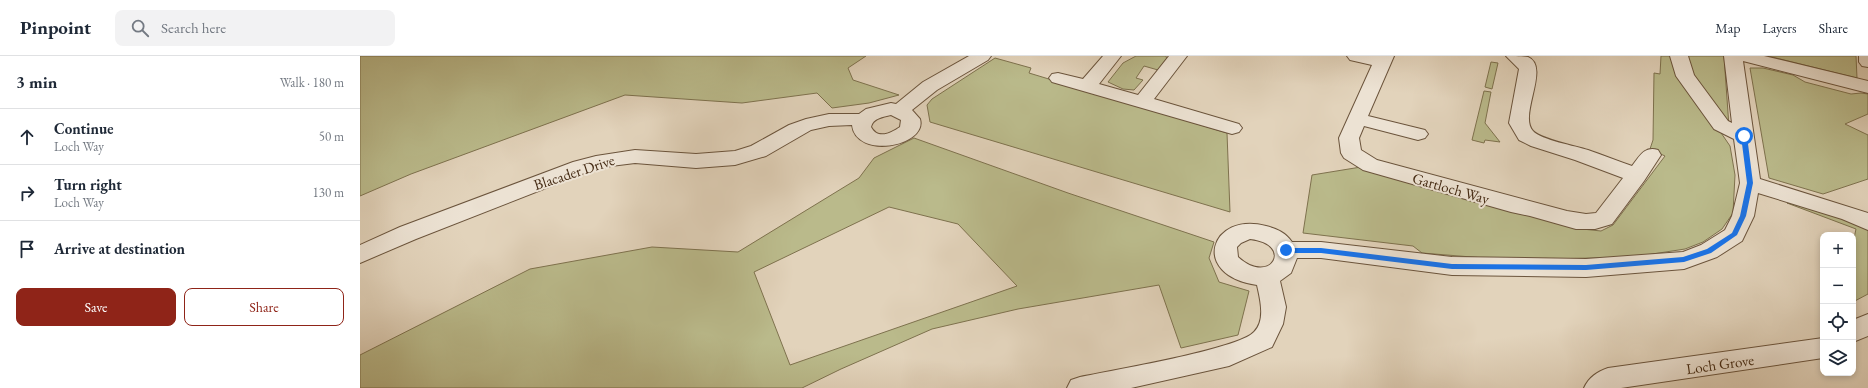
<!DOCTYPE html>
<html lang="en">
<head>
<meta charset="utf-8">
<style>
	body { margin:0; font-family:"EB Garamond",serif; background:#f2f2f3; color:#1f2937 }
	.controls { position:absolute; right:12px; bottom:12px; display:grid; overflow:hidden; border-radius:8px; box-shadow:0 2px 6px #0003 }
	.controls button { width:36px; height:36px; display:grid; place-items:center; padding:0; border:0; border-bottom:1px solid #e0e1e3; background:#fff; color:#1f2937; font:20px sans-serif }
	.stop { position:absolute; width:12px; height:12px; margin:-9px; border:3px solid #1a73e8; border-radius:50%; background:#fff }
	.stop.end { background:#1a73e8; border-color:#fff; box-shadow:0 1px 4px #0008 }
	.list { margin:0; padding:0; list-style:none }
	h2 { display:flex; justify-content:space-between; align-items:center; height:52px; margin:0; padding:0 16px; font-size:17px }
	h2 small { font-size:13px; font-weight:400; color:#747a83 }
	.list li { display:grid; grid-template-columns:26px 1fr auto; gap:12px; align-items:center; box-sizing:border-box; height:56px; padding:0 16px; border-top:1px solid #e0e1e3 }
	.list b { display:block; font-size:15px; white-space:nowrap }
	.list p { margin:0; font-size:13px; white-space:nowrap; color:#747a83 }
	.list em { font-size:13px; font-style:normal; color:#747a83 }
	.actions { display:flex; gap:8px; padding:12px 16px }
	.actions a { flex:1; padding:9px 0; border:1px solid #8f2418; border-radius:8px; text-align:center; font-size:14px; color:#8f2418 }
	.actions .main { background:#8f2418; color:#fff }
	.icon { flex:none; width:22px; height:22px; fill:none; stroke:currentColor; stroke-width:2; stroke-linecap:round; stroke-linejoin:round }
	.map { position:relative; flex:none; width:1508px; height:332px; overflow:hidden }
	header { display:flex; align-items:center; gap:24px; box-sizing:border-box; height:56px; padding:0 20px; background:#fff; border-bottom:1px solid #e0e1e3 }
	header strong { font-size:19px }
	nav { display:flex; gap:22px; margin-inline-start:auto; font-size:14px }
	.search { width:280px; height:36px; background:#f2f2f3; display:flex; align-items:center; gap:10px; box-sizing:border-box; padding:0 14px; border-radius:8px; color:#747a83; font-size:15px }
	main { display:flex }
	aside { flex:1; background:#fff }
	.map>svg:first-child { display:block }
</style>
</head>
<body>
<header>
<strong>Pinpoint</strong>
<div class="search"><svg class="icon" aria-label="search" viewBox="0 0 24 24"><circle cx="10" cy="10" r="6"/><path d="M15 15l6 6"/></svg>Search here</div>
<nav><a>Map</a><a>Layers</a><a>Share</a></nav>
</header>
<main>
<aside>
<h2>3 min<small>Walk · 180 m</small></h2>
<ul class="list">
<li><svg class="icon" aria-label="ahead" viewBox="0 0 24 24"><path d="M12 20V5M6 11l6-6 6 6"/></svg><div><b>Continue</b><p>Loch Way</p></div><em>50 m</em></li>
<li><svg class="icon" aria-label="right" viewBox="0 0 24 24"><path d="M7 20v-9h11M14 6l5 5-5 5"/></svg><div><b>Turn right</b><p>Loch Way</p></div><em>130 m</em></li>
<li><svg class="icon" aria-label="arrive" viewBox="0 0 24 24"><path d="M6 21V4h12l-3 4 3 4H6"/></svg><div><b>Arrive at destination</b></div></li>
</ul>
<div class="actions"><a class="main">Save</a><a>Share</a></div>
</aside>
<div class="map">
<svg width="1508" height="332" viewBox="0 0 1508 332">
	<rect width="100%" height="100%" fill="#e2d3bb"/>
	<filter id="stains"><feTurbulence type="fractalNoise" baseFrequency=".005" numOctaves="4"/><feColorMatrix values="0 0 0 0 .2 0 0 0 0 .09 0 0 0 0 .02 0 0 0 .5 -.17"/></filter>
	<radialGradient id="worn" r=".72"><stop offset=".6" stop-color="#630" stop-opacity="0"/><stop offset="1" stop-color="#630" stop-opacity=".3"/></radialGradient>
	<!-- green -->
	<g fill="#baba8b" stroke="#7e724e" fill-rule="evenodd">
		<path d="M 0,0 L 506,0 L 488,12 L 493,24 L 539,39 L 509,47 L 472,52 L 457,37 L 382,47 L 265,39 L 51,118 L 0,140 Z"/>
		<path d="M 776,0 L 806,0 L 807,4 L 798,14 L 784,10 L 776,22 L 783,24 L 774,34 L 763,33 L 748,26 L 763,7 Z"/>
		<path d="M 1301,0 L 1314,0 L 1325,24 L 1370,90 L 1375,119 L 1373,157 L 1362,173 L 1343,186 L 1325,193 L 1273,201 L 1149,204 L 1062,197 L 1053,190 L 943,177 L 952,119 L 1001,111 L 1222,173 L 1241,175 L 1253,169 L 1305,100 L 1290,93 L 1293,84 L 1294,17 L 1300,18 Z"/>
		<path d="M 1323,0 L 1364,0 L 1369,71 L 1362,67 Z"/>
		<path d="M 1408,0 L 1496,0 L 1497,22 Z"/>
		<path d="M 635,2 L 671,12 L 669,17 L 867,77 L 870,156 L 570,66 L 567,49 L 572,43 Z"/>
		<path d="M 1131,6 L 1138,7 L 1132,33 L 1125,31 Z"/>
		<path d="M 1390,12 L 1403,12 L 1433,19 L 1445,26 L 1491,38 L 1501,37 L 1508,38 L 1508,58 L 1485,68 L 1508,79 L 1508,123 L 1463,138 L 1409,122 Z"/>
		<path d="M 1124,35 L 1131,36 L 1125,67 L 1140,86 L 1125,84 L 1124,87 L 1112,84 Z"/>
		<path d="M 554,82 L 708,137 L 854,186 L 849,202 L 859,226 L 889,235 L 878,279 L 821,292 L 799,229 L 658,253 L 572,273 L 481,313 L 442,332 L 0,332 L 0,299 L 170,213 L 292,191 L 378,196 L 499,122 L 514,102 ZM 529,151 L 598,168 L 657,230 L 430,309 L 394,216 Z"/>
		<path d="M 1427,147 L 1465,155 L 1508,171 L 1508,238 L 1493,246 L 1493,187 L 1496,173 Z"/>
	</g>
	<g fill="none" stroke-linecap="round" stroke-linejoin="round">
		<defs>
			<g id="minor">
				<path d="M 609,0 L 631,0 L 628,4 L 577,34 L 552,54 L 560,63 C 568,90 496,104 492,69 L 469,70 L 451,74 L 406,100 L 375,109 L 336,112 L 275,107 L 251,110 L 227,116 L 56,183 L 0,207 L 0,189 L 40,171 L 213,106 L 236,100 L 275,94 L 336,98 L 375,95 L 391,90 L 429,69 L 446,63 L 469,58 L 499,58 L 506,53 L 531,47 L 536,48 L 563,26 ZM 531,59 L 541,64 L 540,71 C 531,77 518,84 511,71 C 513,62 523,61 531,59 Z"/>
				<path d="M 743,0 L 761,0 L 739,28 L 778,39 L 809,0 L 827,0 L 794,43 L 879,68 L 882,72 L 879,76 L 872,78 L 692,26 L 689,22 L 692,18 L 698,17 L 723,23 Z"/>
				<path d="M 987,0 L 1034,0 L 1008,60 L 1065,74 L 1068,78 L 1065,82 L 1058,84 L 1004,70 L 999,82 L 1001,94 L 1017,104 L 1207,155 L 1226,158 L 1236,157 L 1263,122 L 1215,104 L 1171,90 L 1159,84 L 1149,67 L 1159,13 L 1146,0 C 1152,0 1162,0 1168,1 C 1191,11 1158,59 1173,75 C 1181,84 1216,90 1228,94 C 1243,99 1257,105 1272,110 C 1280,100 1284,90 1298,94 L 1301,99 L 1284,125 L 1252,168 L 1235,173 L 1216,173 L 1170,160 L 1151,156 L 1003,114 L 984,102 L 981,97 L 979,82 L 1012,9 L 990,4 Z"/>
				<path d="M 1310,0 L 1328,0 L 1334,19 L 1368,65 L 1372,67 L 1364,0 L 1404,0 L 1508,25 L 1508,37 L 1383,5 L 1400,123 L 1508,157 L 1508,174 L 1482,163 L 1398,137 L 1394,160 L 1382,185 L 1357,201 L 1324,213 L 1226,221 L 1092,219 L 961,202 L 937,202 L 931,217 L 920,225 L 926,251 L 923,268 L 912,291 L 869,310 L 771,332 L 707,332 L 711,324 L 720,321 C 749,315 879,293 894,276 C 906,264 900,243 897,229 C 829,219 851,155 906,170 C 917,173 925,176 932,186 L 961,186 L 1092,201 L 1226,203 L 1323,196 L 1341,189 L 1365,174 L 1372,160 L 1380,127 L 1374,83 L 1354,73 L 1316,20 ZM 890,183 C 935,188 911,231 878,201 L 877,191 L 881,187 Z"/>
				<path d="M 1499,0 L 1508,0 L 1508,11 L 1502,10 L 1499,6 Z"/>
				<path d="M 1508,258 L 1508,280 L 1493,286 L 1493,264 Z"/>
				<path d="M 1463,282 L 1463,302 L 1261,332 L 1224,332 C 1229,321 1237,316 1248,312 Z"/>
			</g>
		</defs>
		<!-- minor casing -->
		<use href="#minor" stroke="#6b543c" stroke-width="2"/>
		<!-- minor -->
		<use href="#minor" fill="#ece2d3" fill-rule="evenodd"/>
	</g>
	<!-- route -->
	<path fill="#1a73e8" d="M 1384,78 L 1387,80 L 1393,127 L 1386,160 L 1377,179 L 1351,197 L 1324,206 L 1226,214 L 1092,213 L 961,197 L 926,197 L 922,194 L 926,192 L 961,192 L 1092,208 L 1226,209 L 1323,201 L 1347,193 L 1372,177 L 1380,160 L 1387,127 L 1381,80 Z"/>
	<g text-anchor="middle" dominant-baseline="central" stroke-width="4" stroke-linejoin="round" paint-order="stroke">
		<!-- street labels -->
		<g font-size="15" fill="#432912" stroke="#ece2d3">
			<text transform="translate(214 116) rotate(-18)">Blacader Drive</text>
			<text transform="translate(1091 132) rotate(16)">Gartloch Way</text>
			<text transform="translate(1360 308) rotate(-8)">Loch Grove</text>
		</g>
	</g>
	<rect width="100%" height="100%" filter="url(#stains)"/>
	<rect width="100%" height="100%" fill="url(#worn)"/>
</svg>
<div class="controls">
<button>+</button>
<button>−</button>
<button><svg class="icon" aria-label="locate" viewBox="0 0 24 24"><circle cx="12" cy="12" r="6"/><path d="M12 2v4M12 18v4M2 12h4M18 12h4"/></svg></button>
<button><svg class="icon" aria-label="layers" viewBox="0 0 24 24"><path d="M12 4l9 5-9 5-9-5zM3 14l9 5 9-5"/></svg></button>
</div>
<div class="stop" style="left:1384px;top:80px"></div>
<div class="stop end" style="left:926px;top:194px"></div>
</div>
</main>
</body>
</html>
